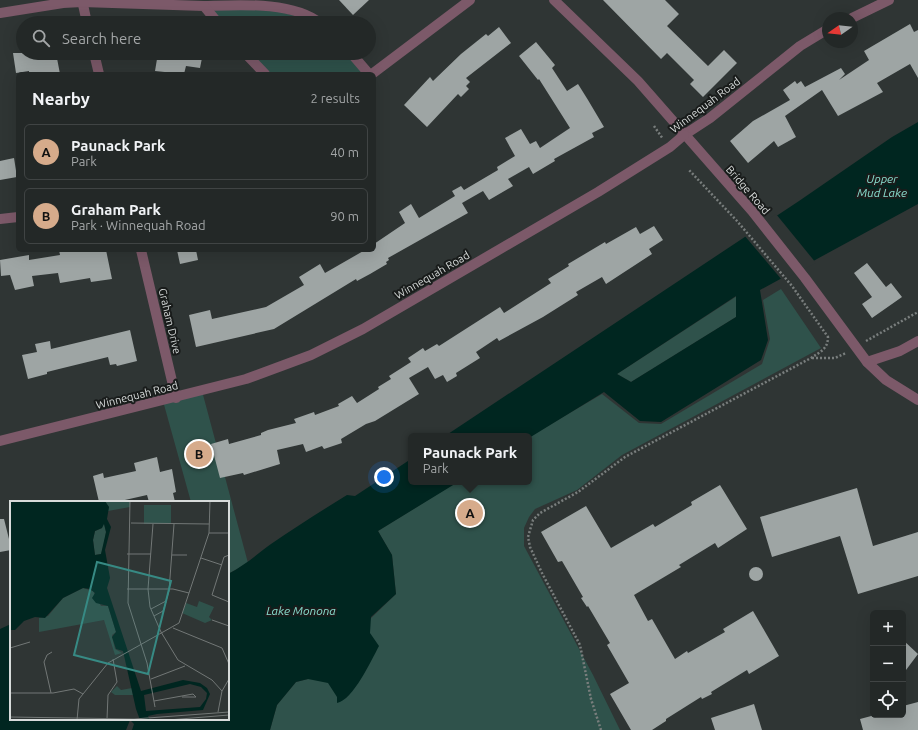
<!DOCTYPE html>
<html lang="en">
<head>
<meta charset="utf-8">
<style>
	body { margin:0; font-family:Ubuntu,sans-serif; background:#2b302f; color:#f1f3f6 }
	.controls { position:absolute; right:12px; bottom:12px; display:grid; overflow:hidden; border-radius:6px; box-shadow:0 4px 16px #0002 }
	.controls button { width:36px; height:36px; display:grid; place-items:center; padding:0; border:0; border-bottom:1px solid #404444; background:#232827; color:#f1f3f6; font:20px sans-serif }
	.compass { position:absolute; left:822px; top:12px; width:36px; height:36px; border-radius:50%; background:#232827; box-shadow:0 4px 16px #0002; rotate:256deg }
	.you { position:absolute; left:384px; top:477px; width:14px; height:14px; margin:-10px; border:3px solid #fff; border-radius:50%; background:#1a73e8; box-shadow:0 0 0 6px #1a73e833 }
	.badge { display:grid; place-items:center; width:26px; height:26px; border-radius:50%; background:#d6ab8b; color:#111; font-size:13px; font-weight:700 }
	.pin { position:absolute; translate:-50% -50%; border:2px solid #fff; box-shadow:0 1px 4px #0006 }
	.popup { position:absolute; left:408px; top:433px; width:124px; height:52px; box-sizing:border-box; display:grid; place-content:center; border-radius:6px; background:#232827; filter:drop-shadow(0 1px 3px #0005); font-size:13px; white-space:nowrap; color:#a3a6a7 }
	.popup b { font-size:15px; color:#f1f3f6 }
	.popup::after { content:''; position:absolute; left:50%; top:100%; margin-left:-8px; border:8px solid transparent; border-top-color:#232827 }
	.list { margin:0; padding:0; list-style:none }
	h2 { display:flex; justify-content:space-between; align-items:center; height:52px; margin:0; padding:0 16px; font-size:17px }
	h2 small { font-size:13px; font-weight:400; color:#a3a6a7 }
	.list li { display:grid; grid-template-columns:26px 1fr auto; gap:12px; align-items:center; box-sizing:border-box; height:56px; margin:0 8px 8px; padding:0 8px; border:1px solid #404444; border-radius:6px }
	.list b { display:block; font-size:15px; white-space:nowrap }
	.list p { margin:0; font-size:13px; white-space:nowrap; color:#a3a6a7 }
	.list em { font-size:13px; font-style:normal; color:#a3a6a7 }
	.icon { flex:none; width:22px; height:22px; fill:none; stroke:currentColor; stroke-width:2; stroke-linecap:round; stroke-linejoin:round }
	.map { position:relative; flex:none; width:918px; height:730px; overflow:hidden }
	.search { position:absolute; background:#232827; box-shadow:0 4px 16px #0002; left:16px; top:16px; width:360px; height:44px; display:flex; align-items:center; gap:10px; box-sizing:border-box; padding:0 14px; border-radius:22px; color:#a3a6a7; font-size:15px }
	.panel { position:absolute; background:#232827; box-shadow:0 4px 16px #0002; left:16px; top:72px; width:360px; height:180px; border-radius:6px }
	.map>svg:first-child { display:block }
</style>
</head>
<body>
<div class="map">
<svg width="918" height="730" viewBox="0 0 918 730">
	<rect width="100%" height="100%" fill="#2f3534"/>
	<!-- green -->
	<g fill="#2f524b">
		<path d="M 204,6 L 260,6 L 320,23 L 218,23 Z"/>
		<path d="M 245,53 L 351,53 L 369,74 L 265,74 Z"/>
		<path d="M 781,289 L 821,348 L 622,455 L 577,490 L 535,509 L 529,517 L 524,528 L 524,546 L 593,675 L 620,730 L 270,730 L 277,705 L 296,682 L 308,679 L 396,594 L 392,555 L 378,531 L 457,482 L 529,482 L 529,437 L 602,394 L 639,423 L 661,424 L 762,364 L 770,339 L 763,300 Z"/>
		<path d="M 737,296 L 736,317 L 631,382 L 617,374 Z"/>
		<path d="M 202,391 L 248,563 L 228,574 L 228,502 L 191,502 L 163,401 Z"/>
	</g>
	<!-- water -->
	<g fill="#002620" fill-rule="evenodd">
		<path d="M 918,122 L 918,204 L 760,290 L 768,340 L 761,360 L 661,422 L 640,421 L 604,392 L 529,438 L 529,436 L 445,436 L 799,201 L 892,137 ZM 736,296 L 736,317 L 631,382 L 617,374 Z"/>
		<path d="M 411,459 L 411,482 L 458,482 L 378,531 L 392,555 L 396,594 L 371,617 L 370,633 L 379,646 C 371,661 353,700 337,703 L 337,697 L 328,683 L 308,679 L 296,682 L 277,705 L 270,730 L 132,730 L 134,724 L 130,720 L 126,730 L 0,730 L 0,629 L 11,624 L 11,719 L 228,719 L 228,574 C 245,565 256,555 271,544 C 296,527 321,511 347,495 L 355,496 Z"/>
	</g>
	<!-- pier -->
	<path fill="#2f3534" d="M 776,214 L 816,263 L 782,280 L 744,235 Z"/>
	<!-- building -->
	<g fill="#9ea5a4">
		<path d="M 339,0 L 369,0 L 353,15 Z"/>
		<path d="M 603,0 L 665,0 L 679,14 L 667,26 L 708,66 L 724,50 L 737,63 L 703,97 L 690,84 L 694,80 L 667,53 L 661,59 Z"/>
		<path d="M 910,24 L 914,32 L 918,30 L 918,78 L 910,64 L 877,83 L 883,92 L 838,116 L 822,90 L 785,116 L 796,137 L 778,147 L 774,141 L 748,163 L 730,141 L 753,121 L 790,100 L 783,90 L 795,81 L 797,84 L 801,81 L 805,87 L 841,68 L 845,74 L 839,80 L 869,60 L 864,51 Z"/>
		<path d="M 499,27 L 511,43 L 466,78 L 470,82 L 466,86 L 469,89 L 461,97 L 458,94 L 427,127 L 404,105 L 430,77 L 433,81 L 461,54 L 486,34 L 488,36 Z"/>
		<path d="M 536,42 L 555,65 L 552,68 L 567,91 L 578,84 L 588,100 L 604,127 L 592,133 L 594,137 L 554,159 L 555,161 L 533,174 L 529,167 L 508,179 L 513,186 L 489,200 L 483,191 L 462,203 L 468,213 L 388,258 L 389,260 L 386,262 L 387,264 L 370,274 L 357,281 L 356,279 L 274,329 L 196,347 L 189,315 L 210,310 L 212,319 L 266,307 L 304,285 L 299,277 L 320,264 L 325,273 L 365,250 L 374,250 L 374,244 L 405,223 L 399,212 L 411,204 L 419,218 L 455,196 L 452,191 L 461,186 L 464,190 L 498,170 L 497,167 L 515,156 L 505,138 L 521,129 L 530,144 L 536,141 L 540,148 L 570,128 L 539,79 L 538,80 L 519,56 Z"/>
		<path d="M 13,53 L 56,53 L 60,74 L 29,74 L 29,71 L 16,73 Z"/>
		<path d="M 158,53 L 203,53 L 200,68 L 186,66 L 184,74 L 155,71 Z"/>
		<path d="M 14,158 L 17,177 L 0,180 L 0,161 Z"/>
		<path d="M 654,226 L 663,240 L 649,249 L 652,254 L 606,284 L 602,277 L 576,292 L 578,295 L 543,317 L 499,341 L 497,338 L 476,352 L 480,358 L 456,373 L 457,376 L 447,382 L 443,375 L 435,379 L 428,367 L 409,378 L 419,394 L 375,421 L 366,424 L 341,439 L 342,443 L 324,449 L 322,446 L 306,452 L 303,444 L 277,450 L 280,464 L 244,475 L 243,473 L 220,478 L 211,444 L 228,439 L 229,444 L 261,435 L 261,433 L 268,430 L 296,423 L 294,419 L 314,412 L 315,415 L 339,406 L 338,404 L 352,396 L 357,403 L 379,389 L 378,387 L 391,379 L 389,376 L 411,362 L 408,358 L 423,348 L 425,351 L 437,344 L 439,346 L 500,307 L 504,313 L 551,283 L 548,279 L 569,266 L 568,264 L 605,242 L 606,244 L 636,227 L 640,234 Z"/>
		<path d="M 59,250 L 106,250 L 112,279 L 91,282 L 90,278 L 60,283 L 58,273 L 32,276 L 34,286 L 15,290 L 10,275 L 1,276 L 0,260 L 29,255 L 29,260 L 60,255 Z"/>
		<path d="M 177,250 L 196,250 L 198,260 L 180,264 Z"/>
		<path d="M 867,263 L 886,287 L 891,283 L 902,297 L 872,318 L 862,304 L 872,297 L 854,273 Z"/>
		<path d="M 130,330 L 137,361 L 117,366 L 116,364 L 110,365 L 108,357 L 59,369 L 47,372 L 47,374 L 28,379 L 22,355 L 37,352 L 35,344 L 50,341 L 51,349 Z"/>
		<path d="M 157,457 L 160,472 L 172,469 L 176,492 L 173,493 L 175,502 L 149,502 L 147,495 L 116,502 L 99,502 L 93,476 L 103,473 L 104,478 L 136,471 L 134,463 Z"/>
		<path d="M 720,485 L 747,529 L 718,548 L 715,543 L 679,565 L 681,567 L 634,595 L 648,621 L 652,619 L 675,659 L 687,651 L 688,653 L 725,632 L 723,629 L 753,611 L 779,656 L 749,674 L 747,670 L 711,692 L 712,694 L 702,699 L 701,697 L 666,719 L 666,721 L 652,730 L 631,730 L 610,694 L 629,683 L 607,645 L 610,643 L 588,606 L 587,607 L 581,598 L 583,597 L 562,561 L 558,562 L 541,532 L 586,506 L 611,548 L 653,524 L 655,527 L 692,505 L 691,502 Z"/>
		<path d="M 857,488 L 873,546 L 918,532 L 918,576 L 858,594 L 840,536 L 772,557 L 760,517 Z"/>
		<path d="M 0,519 L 4,519 L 11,547 L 11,550 L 0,552 Z"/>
		<circle cx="756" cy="574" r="7"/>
		<path d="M 903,640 L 918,654 L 903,674 Z"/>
		<path d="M 918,702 L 918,730 L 863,730 L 860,719 L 875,715 L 903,715 L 903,706 Z"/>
		<path d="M 754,704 L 762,730 L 715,730 L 711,718 Z"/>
	</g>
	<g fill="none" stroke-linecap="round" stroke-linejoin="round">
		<!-- path -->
		<g stroke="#797e7d" stroke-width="2.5" stroke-dasharray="2 2" stroke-linecap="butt">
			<path d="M 654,126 L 663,139"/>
			<path d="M 866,341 L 918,312"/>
			<path d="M 812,358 L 835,358 L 846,353"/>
			<path d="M 601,730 L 591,699 L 580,645 L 542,573 L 530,547 L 528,537 L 533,520 L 540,513 L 578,492 L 625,457 L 811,358 C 820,352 828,349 828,337 L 792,286 L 737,221 L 689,170"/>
		</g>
		<!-- minor -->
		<g stroke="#7c5969" stroke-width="10">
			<path d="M 82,0 L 87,23"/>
			<path d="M 204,6 C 239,5 292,1 320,23"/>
			<path d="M 0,13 L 63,3 L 82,2 L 204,6 L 218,23"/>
			<path d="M 852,18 L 889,0"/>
			<path d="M 94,53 L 99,74"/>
			<path d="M 245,53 L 265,74"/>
			<path d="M 351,53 L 369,74"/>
			<path d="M 372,74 L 470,0"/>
			<path d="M 684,135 L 710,118 L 800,46 L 828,29"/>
			<path d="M 0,219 L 18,217"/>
			<path d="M 141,250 L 176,398"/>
			<path d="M 867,362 L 900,351 L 918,341"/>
		</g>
		<!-- tertiary -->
		<g stroke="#7c5969" stroke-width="10">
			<path d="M 554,0 L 638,81 L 752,211 L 805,278 L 867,362 L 886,380 L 918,400"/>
			<path d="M 0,441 L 246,379 L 311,355 L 363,329 L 598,192 L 670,147 L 684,135"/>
		</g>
	</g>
	<g text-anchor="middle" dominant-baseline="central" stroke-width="4" stroke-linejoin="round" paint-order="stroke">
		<!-- street labels -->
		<g font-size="11" fill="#d7dbda" stroke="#191c1b">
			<text transform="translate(705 105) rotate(-37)">Winnequah Road</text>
			<text transform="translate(748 190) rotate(49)">Bridge Road</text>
			<text transform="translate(432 275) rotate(-30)">Winnequah Road</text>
			<text transform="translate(170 321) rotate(77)">Graham Drive</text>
			<text transform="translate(137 395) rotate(-14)">Winnequah Road</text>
		</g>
		<!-- water labels -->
		<g font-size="12" font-style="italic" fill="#89ddce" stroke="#191c1b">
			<text x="882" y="178">Upper<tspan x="882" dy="14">Mud Lake</tspan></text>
			<text x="301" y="610">Lake Monona</text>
		</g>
	</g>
	<!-- overview -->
	<g transform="translate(10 501)">
		<rect width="219" height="219" fill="#2f3534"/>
		<path d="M 120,0 L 120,6 L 98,10 L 99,6 L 95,1 ZM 134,4 L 161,4 L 161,23 L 134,23 ZM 93,18 L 96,31 L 94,43 L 91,53 L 85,54 L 83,39 L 85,30 L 92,27 ZM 73,87 L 83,90 L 91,105 L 98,105 L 106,131 L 102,134 L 103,140 L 105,148 L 112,152 L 105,154 L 94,119 L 29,131 L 29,117 L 38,115 L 53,97 ZM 189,100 L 204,106 L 199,116 L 202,119 L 195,122 L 172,112 L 176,102 L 187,106 ZM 107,185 L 111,189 L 122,187 L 123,194 L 105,194 L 101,191 Z" fill="#2f524b"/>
		<path d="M 0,0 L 95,0 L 99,6 L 97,18 L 101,26 L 95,49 L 100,77 L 97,87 L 131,190 L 173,179 L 190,182 L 197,187 L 200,193 L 193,209 L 147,213 L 138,215 L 140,219 L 130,219 L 126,208 L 113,150 L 106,148 L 102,136 L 106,131 L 98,105 L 86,102 L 82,97 L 85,92 L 80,88 L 73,87 L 53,97 L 35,117 L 25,116 L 14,120 L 5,129 L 0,129 ZM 94,23 L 96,31 L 91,53 L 85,54 L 83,39 L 85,30 L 92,27 ZM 180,183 L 191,186 L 197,192 L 196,198 L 190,206 L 136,210 L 134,194 Z" fill="#002620" fill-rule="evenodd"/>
		<path fill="none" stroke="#727776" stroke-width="1" d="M 120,0 L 118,102 L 137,162 L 145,206M 121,22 L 199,23M 143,23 L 138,88 L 140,106 L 151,131 L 168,159 L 202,179 L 212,190M 199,32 L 219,32M 117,53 L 141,53M 162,54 L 177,54M 219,54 L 214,56 L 202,94 L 219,101M 191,57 L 212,64M 117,88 L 163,88 L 179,92M 141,108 L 156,100 L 159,90 L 164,23M 144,115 L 153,110 L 156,101M 202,119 L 219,125M 163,127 L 212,147 L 219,163M 0,147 L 20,141M 141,178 L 175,165M 0,192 L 43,192 L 64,188 L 73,193M 41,192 L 34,161 L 37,154 L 42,151M 144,200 L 183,193 L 186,196 L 172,196M 208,211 L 212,190 L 219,178M 0,216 L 124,218 L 219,211M 97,218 L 98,194 L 107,181 L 103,158M 67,219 L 69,198 L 98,162 L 169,122 L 199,32 L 200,0M 158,219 L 219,214"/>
		<path fill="#378a84" fill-opacity="0.15" stroke="#378a84" stroke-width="2" d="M 87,61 L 161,80 L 138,173 L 64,154 Z"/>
		<rect width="219" height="219" fill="none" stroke="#d7dbda" stroke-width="2"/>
	</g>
</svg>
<div class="controls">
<button>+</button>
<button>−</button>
<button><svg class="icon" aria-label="locate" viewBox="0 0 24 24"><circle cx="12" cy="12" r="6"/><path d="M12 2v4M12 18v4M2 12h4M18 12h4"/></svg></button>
</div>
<svg class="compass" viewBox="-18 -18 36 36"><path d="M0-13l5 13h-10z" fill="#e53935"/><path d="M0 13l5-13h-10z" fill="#a3a6a7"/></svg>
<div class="you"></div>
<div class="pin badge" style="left:470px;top:513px">A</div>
<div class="popup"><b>Paunack Park</b>Park</div>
<div class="pin badge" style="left:199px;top:454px">B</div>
<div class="search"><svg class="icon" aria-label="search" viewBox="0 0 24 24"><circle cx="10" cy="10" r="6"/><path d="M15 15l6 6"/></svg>Search here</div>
<section class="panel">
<h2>Nearby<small>2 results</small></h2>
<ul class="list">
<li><span class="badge">A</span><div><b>Paunack Park</b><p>Park</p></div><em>40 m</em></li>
<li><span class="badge">B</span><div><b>Graham Park</b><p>Park · Winnequah Road</p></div><em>90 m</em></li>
</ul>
</section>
</div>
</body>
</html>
